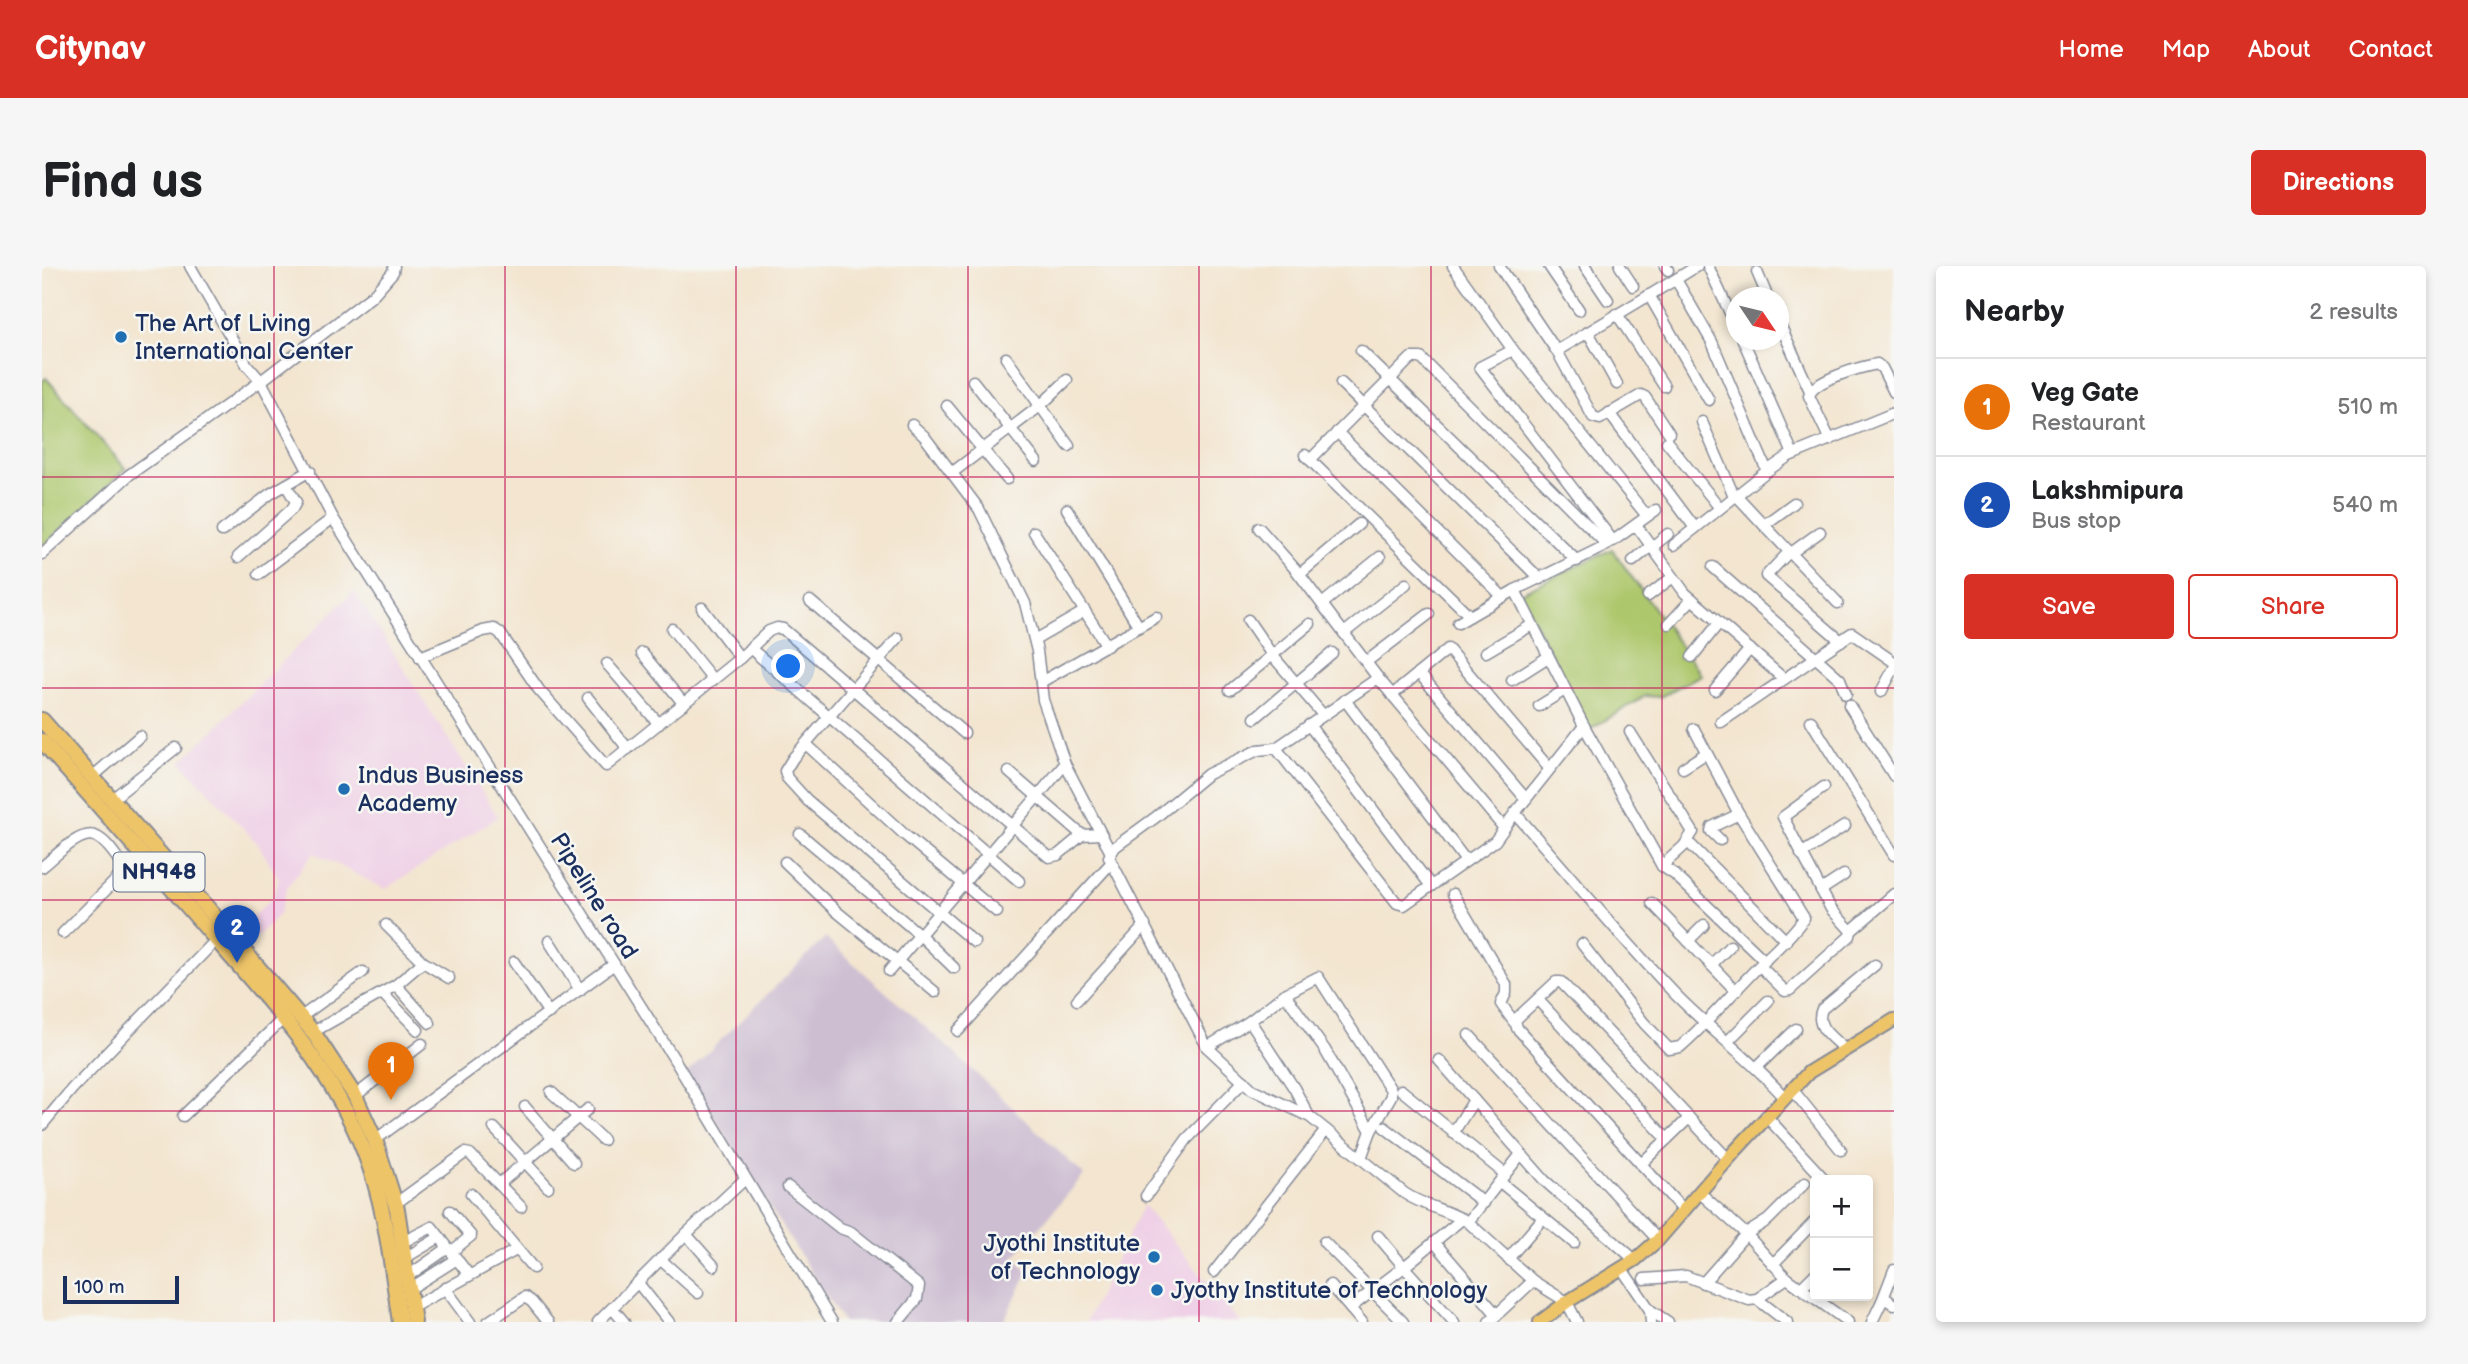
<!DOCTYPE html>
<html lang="en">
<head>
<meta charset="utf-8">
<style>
	body { margin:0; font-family:"Balsamiq Sans",sans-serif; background:#f6f6f6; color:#202124 }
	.controls { position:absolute; right:21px; bottom:21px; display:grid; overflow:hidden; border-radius:7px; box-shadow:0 4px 10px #0003 }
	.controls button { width:63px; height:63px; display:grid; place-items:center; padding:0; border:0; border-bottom:2px solid #e0e0e0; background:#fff; color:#202124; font:35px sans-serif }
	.compass { position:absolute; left:1684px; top:21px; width:63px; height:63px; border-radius:50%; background:#fff; box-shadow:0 4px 10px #0003; rotate:125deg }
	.scale { position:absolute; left:21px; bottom:18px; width:116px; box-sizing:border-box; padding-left:7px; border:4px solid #1b2f5e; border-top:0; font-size:19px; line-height:24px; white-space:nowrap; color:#1b2f5e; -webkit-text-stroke:5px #f6f6f2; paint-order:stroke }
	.you { position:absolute; left:747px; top:401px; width:24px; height:24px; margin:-18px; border:5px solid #fff; border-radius:50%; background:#1a73e8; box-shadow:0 0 0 10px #1a73e833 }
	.badge { display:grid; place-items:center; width:46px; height:46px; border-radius:50%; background:#d93025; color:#fff; font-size:23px; font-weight:700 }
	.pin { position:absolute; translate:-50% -58px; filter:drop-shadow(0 2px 4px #0008) }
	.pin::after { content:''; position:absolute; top:37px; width:24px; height:21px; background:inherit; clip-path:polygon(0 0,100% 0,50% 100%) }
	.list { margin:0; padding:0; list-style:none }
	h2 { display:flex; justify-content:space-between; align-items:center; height:91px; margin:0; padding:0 28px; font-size:30px }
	h2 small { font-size:23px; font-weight:400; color:#757577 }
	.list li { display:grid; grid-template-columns:46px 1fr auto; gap:21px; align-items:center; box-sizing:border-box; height:98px; padding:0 28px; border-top:2px solid #e0e0e0 }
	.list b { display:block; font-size:26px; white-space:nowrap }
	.list p { margin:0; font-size:23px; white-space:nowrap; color:#757577 }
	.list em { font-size:23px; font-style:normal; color:#757577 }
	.actions { display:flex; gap:14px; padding:21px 28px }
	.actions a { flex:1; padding:16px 0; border:2px solid #d93025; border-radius:7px; text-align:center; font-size:24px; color:#d93025 }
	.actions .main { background:#d93025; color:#fff }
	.map { position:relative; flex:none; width:1852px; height:1056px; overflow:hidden; border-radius:7px }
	header { display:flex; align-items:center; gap:42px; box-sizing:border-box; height:98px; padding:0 35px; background:#d93025; color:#fff }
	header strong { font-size:33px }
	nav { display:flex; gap:38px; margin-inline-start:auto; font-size:24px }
	.intro { display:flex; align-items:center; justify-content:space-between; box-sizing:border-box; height:168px; padding:0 42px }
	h1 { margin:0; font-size:49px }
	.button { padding:18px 32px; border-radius:7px; background:#d93025; color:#fff; font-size:24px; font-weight:700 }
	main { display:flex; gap:42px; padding:0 42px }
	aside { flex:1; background:#fff; border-radius:7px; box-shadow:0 4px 10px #0003 }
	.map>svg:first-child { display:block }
</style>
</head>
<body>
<header>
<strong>Citynav</strong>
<nav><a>Home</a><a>Map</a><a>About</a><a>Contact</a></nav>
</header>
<div class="intro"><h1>Find us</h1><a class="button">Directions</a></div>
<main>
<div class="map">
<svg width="1852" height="1056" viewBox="0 0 1852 1056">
	<rect width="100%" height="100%" fill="#f6f6f2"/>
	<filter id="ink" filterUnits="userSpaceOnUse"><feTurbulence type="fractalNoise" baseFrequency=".0143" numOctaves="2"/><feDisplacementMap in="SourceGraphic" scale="14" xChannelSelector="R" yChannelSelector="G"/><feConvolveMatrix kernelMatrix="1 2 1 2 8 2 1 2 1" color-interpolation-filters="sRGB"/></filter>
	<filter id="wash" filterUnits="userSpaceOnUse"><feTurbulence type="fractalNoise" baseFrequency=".00686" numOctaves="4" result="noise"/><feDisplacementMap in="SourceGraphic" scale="28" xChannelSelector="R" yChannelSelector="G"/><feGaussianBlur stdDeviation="1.57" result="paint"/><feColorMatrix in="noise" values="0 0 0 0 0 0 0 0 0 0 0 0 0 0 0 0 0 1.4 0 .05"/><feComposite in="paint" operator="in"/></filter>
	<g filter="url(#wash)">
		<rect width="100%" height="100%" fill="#f3e5cf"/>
		<!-- built -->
		<g fill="#efd0e6">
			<path d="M 312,325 L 456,551 L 343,623 L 272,587 L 245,621 L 237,648 L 213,673 L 202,659 L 231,631 L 237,613 L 216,578 L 139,496 Z"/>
			<path d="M 1101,939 L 1198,1056 L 1044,1056 Z"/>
		</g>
		<!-- industrial -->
		<path fill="#cdbed2" d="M 783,672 L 910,785 L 1042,909 L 972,991 L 986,1006 L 961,1056 L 801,1056 L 707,909 L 645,807 Z"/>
		<!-- green -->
		<g fill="#adc76c" stroke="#647b65" stroke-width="2">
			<path d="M 4,112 L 84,203 L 0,281 L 0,115 Z"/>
			<path d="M 1570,283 L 1659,409 L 1618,431 L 1603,430 L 1547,464 L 1478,327 Z"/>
		</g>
	</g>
	<g filter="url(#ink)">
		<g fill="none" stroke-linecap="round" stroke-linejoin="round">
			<defs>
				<g id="minor">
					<path d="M 148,0 L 205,99 L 219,115 L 291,252 L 634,796 L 790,1056"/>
					<path d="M 1411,0 L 1471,84"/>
					<path d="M 1457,0 L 1516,87"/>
					<path d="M 1507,0 L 1537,44"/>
					<path d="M 1543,0 L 1566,34"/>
					<path d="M 1578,0 L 1591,20"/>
					<path d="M 1623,0 L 1626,4"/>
					<path d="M 1666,0 L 1694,60"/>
					<path d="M 1715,6 L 1726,32"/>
					<path d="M 1631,15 L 1655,0"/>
					<path d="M 1607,29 L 1667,134"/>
					<path d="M 1575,48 L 1622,120"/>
					<path d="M 1736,54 L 1768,125"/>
					<path d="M 1546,66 L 1575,118"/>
					<path d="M 1701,74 L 1751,188"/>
					<path d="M 1319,85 L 1535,295"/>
					<path d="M 964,92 L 1027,180"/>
					<path d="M 931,115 L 994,195"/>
					<path d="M 1299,117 L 1498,313"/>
					<path d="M 905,140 L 965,213"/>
					<path d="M 1567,147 L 1653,262"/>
					<path d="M 1660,156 L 1692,230"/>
					<path d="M 870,159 L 882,170 L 937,243 L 983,337 L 995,385 L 1001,434 L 1023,498 L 1069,587"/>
					<path d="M 1295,166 L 1461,331"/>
					<path d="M 1627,167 L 1603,131 L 1599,129 L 1558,153 L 1551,151 L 1516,87 L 1518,83 L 1631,15 L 1636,17 L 1670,76 L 1725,205"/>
					<path d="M 1788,174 L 1767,130 C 1771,114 1819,101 1835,98 L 1840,102 L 1852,126"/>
					<path d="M 1625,176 L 1678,242"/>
					<path d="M 1263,189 L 1428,350"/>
					<path d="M 1268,194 L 1369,92 L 1379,92 L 1565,279 L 1473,324"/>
					<path d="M 911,206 L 998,140 L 1025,114"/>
					<path d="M 1694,229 L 1722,259 L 1752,237"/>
					<path d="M 1025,243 L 1097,361"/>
					<path d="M 1605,250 L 1471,84 L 1438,101 L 1571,275 L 1614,244"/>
					<path d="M 1594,259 L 1643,327 L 1742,413"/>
					<path d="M 1722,259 L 1796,337"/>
					<path d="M 1217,262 L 1254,304 L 1336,412"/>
					<path d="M 180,265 L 228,228 L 268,205"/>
					<path d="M 992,266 L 1065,380"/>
					<path d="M 1632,279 L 1725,205 L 1747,190 L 1852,147"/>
					<path d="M 1610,281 L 1626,268"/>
					<path d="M 1747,286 L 1724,310 L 1799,375"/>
					<path d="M 1749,287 L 1778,266"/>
					<path d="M 0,288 L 87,209 L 219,115 L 330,30 L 351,6 L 352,0"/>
					<path d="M 196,291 L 250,243 L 254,236 L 244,219"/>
					<path d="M 1591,295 L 1609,280"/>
					<path d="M 1671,301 L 1798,413 L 1804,428"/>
					<path d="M 217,308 L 291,252"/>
					<path d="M 1258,308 L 1317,258"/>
					<path d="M 1606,330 L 1631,311"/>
					<path d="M 768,335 L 922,467"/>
					<path d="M 1280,338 L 1338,291"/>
					<path d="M 660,342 L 698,392"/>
					<path d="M 1206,354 L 1230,389 L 1281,449"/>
					<path d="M 1416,357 L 1473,324 L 1542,460 L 1620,600 L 1632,608 L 1723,695"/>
					<path d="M 1627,358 L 1650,333"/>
					<path d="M 630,363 L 671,414"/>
					<path d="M 1302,367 L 1364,318"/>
					<path d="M 856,372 L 811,423 L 1007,591 L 1016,589 L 1040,569"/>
					<path d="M 993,374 L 1043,345"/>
					<path d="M 708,382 L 977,615"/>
					<path d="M 1444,386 L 1490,359"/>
					<path d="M 600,387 L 642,438"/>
					<path d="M 378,391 L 441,365 L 452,363 L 458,367 L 497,424 L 564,500 L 698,392 L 727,365 L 735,362 L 741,363 L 811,423 L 751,492 L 743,505 L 745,512 L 765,534 L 932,676"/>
					<path d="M 1650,391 L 1677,357"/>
					<path d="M 1324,396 L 1387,348"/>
					<path d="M 565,398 L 617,458"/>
					<path d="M 1377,407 L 1484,533"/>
					<path d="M 1470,414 L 1506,391"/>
					<path d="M 999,416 L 1114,351"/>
					<path d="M 1188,424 L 1268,358"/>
					<path d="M 1673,424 L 1708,383"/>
					<path d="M 1839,426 L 1852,402"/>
					<path d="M 1350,429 L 1406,383 L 1507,502"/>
					<path d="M 546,432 L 586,483"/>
					<path d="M 1303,434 L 1424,595"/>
					<path d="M 1807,439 L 1852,510"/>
					<path d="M 1497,440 L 1523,424"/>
					<path d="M 1213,452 L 1290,387"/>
					<path d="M 1769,455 L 1852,589"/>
					<path d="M 1679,456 L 1810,367 L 1852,396"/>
					<path d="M 1267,459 L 1389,620"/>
					<path d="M 1588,466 L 1651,566 L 1642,580 L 1620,600"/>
					<path d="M 764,478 L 864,570 L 955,646"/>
					<path d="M 1234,482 L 1216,484 L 1166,508 L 1114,551 L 1073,581 L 1067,591 L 1165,781 L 1210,823 L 1268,851 L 1362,927 C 1381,940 1405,944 1426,956"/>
					<path d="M 1641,502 L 1663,488"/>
					<path d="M 967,506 L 1040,569 L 1059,568"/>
					<path d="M 49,512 L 98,470"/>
					<path d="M 1782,521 L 1741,551 L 1789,643 L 1809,665 L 1852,628"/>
					<path d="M 69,534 L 134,482"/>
					<path d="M 1473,547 L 1542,460"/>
					<path d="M 1462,562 L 1336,412 L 1234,482 L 1355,637 L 1362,639 L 1453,575 L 1473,547 C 1526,607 1577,670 1633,728 C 1668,764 1709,793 1742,831"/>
					<path d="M 758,568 L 878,669 L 912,702"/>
					<path d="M 1678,574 L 1669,565 L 1670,561 L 1697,548"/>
					<path d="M 1649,579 L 1744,675"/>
					<path d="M 1759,588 L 1803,560"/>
					<path d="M 743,596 L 794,645 L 893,726"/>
					<path d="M 0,601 C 12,592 39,562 55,571 C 67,577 76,594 84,604 L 102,589"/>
					<path d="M 1779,624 L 1802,609"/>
					<path d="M 1411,628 L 1464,718 L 1464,727 L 1459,738 L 1472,756"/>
					<path d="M 1610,637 L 1694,725"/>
					<path d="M 344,659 L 381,696 L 407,712"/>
					<path d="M 21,667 L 84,604"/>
					<path d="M 507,675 L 538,724"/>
					<path d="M 1646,675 L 1662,659"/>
					<path d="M 1540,678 L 1602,757 L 1627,783 L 1638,781 C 1667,756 1691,726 1718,699 C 1733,684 1750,670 1762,652 L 1697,548 L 1652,463"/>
					<path d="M 472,696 L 507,747"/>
					<path d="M 1669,699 L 1688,680"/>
					<path d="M 1718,700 L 1743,725 L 1748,724 L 1808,670 L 1809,665"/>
					<path d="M 847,705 L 1023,498"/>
					<path d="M 354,719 L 388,757"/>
					<path d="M 340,727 L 376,764"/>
					<path d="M 1243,728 L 1283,784 L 1329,865"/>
					<path d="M 1035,734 L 1103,659"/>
					<path d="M 1496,734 L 1625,873"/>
					<path d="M 259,751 L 321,706"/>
					<path d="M 1208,755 L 1252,822 L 1267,850"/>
					<path d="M 916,765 L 1069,597"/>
					<path d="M 271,766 L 354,719 L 381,696"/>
					<path d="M 1427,769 L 1616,974"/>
					<path d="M 1686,775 L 1726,735"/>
					<path d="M 1165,781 L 1208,755 L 1243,728 L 1276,711 L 1349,824 L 1349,830 L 1329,865 L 1319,892"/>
					<path d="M 1802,783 C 1790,771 1772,761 1780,743 L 1833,699"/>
					<path d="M 1397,794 L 1503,915 L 1593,994"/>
					<path d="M 1714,802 L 1754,763"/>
					<path d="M 1750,823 L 1799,884"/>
					<path d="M 1359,824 L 1463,908"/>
					<path d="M 509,826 L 561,874"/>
					<path d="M 313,830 L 380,778"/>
					<path d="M 483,841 L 532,897"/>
					<path d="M 141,850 L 242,752"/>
					<path d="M 1724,850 L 1783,914"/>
					<path d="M 0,859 L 30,823 L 175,673"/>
					<path d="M 1342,861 L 1442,937"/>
					<path d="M 452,862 L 506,921"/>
					<path d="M 1411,867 L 1432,834"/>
					<path d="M 333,874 L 571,699"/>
					<path d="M 1479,888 L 1426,956 L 1491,1015 L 1525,1036 L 1535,1056"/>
					<path d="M 1599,898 L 1647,852"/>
					<path d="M 1458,916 L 1532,977"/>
					<path d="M 457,918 L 546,843"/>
					<path d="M 746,921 L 798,962 L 809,966 L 877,1020 L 875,1033 L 856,1056"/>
					<path d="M 1657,926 L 1704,968 L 1731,998 L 1773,955"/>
					<path d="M 429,928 L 491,1002"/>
					<path d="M 1104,930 L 1145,873 L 1202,815"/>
					<path d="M 353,938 L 423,887 L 428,888 L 479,941"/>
					<path d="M 408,945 L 429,970 L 409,986"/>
					<path d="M 1642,945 L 1475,762 L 1473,754 L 1514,716 L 1519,716 L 1686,893"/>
					<path d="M 644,968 L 672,1000"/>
					<path d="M 361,976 L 390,961 L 427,1009"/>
					<path d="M 1282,976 L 1361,1056"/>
					<path d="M 1393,977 L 1455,1049"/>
					<path d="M 363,992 L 398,971"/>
					<path d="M 618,993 L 656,1027"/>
					<path d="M 1466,993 L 1501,952"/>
					<path d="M 1731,998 L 1745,1012 L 1806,1056"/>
					<path d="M 1580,1003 L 1608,1044 L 1609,1056"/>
					<path d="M 1172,1006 L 1284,864"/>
					<path d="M 366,1010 L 406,982"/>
					<path d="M 1602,1013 L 1644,1010 L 1707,1034 L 1715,1033 L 1745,1056"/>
					<path d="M 596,1017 L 627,1056"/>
					<path d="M 1661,1017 L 1704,968 L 1726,954 L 1763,917"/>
					<path d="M 1288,1019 L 1320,1056"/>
					<path d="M 403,1022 L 428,1056"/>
					<path d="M 1759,1022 L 1773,1008"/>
					<path d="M 366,1024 L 415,993"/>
					<path d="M 1715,1033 L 1745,1012"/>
					<path d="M 1840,1035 L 1852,1004"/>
					<path d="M 369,1042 L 474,984"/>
					<path d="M 1308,1042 L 1362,1001 L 1336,970"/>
					<path d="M 571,1043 L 582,1056"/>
					<path d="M 1608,1044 L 1626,1056"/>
					<path d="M 446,1056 L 483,1031 L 490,1036 L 506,1056"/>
					<path d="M 556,1056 L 644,968 L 703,913"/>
					<path d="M 1412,1056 L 1362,1001 L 1420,953"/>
					<path d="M 1447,1056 L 1491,1015"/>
					<path d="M 1830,1056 L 1840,1035 L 1846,1034 L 1852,1039"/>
				</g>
				<path id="major" d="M 1498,1056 L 1525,1036 L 1593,994 L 1616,974 L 1694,884 L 1767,806 L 1852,754"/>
				<g id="highway">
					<path d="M 0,454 L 163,639 L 271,766 L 313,830 L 333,874 L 355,943 L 372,1056"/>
					<path d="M 0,475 C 59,543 120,610 178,678 C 235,743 290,804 322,885 C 344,940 349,998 358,1056"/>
				</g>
			</defs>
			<!-- minor casing -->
			<use href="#minor" stroke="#878a96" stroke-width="13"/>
			<!-- major casing -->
			<use href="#major" stroke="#878a96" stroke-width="16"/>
			<!-- highway casing -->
			<use href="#highway" stroke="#878a96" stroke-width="18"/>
			<!-- minor -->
			<use href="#minor" stroke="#fff" stroke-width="10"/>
			<!-- major -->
			<use href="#major" stroke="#eec469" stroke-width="12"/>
			<!-- highway -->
			<use href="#highway" stroke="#eec469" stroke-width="14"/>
		</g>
	</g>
	<!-- grid -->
	<path fill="none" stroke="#c2185b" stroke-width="2" stroke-opacity="0.55" d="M 232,0 L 232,1056M 463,0 L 463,1056M 694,0 L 694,1056M 926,0 L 926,1056M 1157,0 L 1157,1056M 1389,0 L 1389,1056M 1620,0 L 1620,1056M 0,211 L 1852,211M 0,422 L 1852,422M 0,634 L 1852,634M 0,845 L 1852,845"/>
	<!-- markers -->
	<g fill="#1f6fb2" stroke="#f6f6f2" stroke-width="2.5">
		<circle cx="79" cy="71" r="7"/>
		<circle cx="302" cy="523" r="7"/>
		<circle cx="1112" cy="991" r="7"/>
		<circle cx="1115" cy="1024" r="7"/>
	</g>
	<g text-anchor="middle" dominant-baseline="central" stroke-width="5" stroke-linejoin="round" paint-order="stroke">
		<!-- shield labels -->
		<rect fill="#f6f6f2" stroke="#5d6b8a" stroke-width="2" x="71.5" y="586.5" width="91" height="39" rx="5"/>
		<g font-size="23" font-weight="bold" fill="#1b2f5e">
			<text x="117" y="606">NH948</text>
		</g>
		<!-- poi labels -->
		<g font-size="24" fill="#1b2f5e" stroke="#f6f6f2" text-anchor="start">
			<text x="93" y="57">The Art of Living<tspan x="93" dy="28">International Center</tspan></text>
			<text x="316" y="509">Indus Business<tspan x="316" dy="28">Academy</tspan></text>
			<text x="1098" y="977" text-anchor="end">Jyothi Institute<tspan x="1098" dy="28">of Technology</tspan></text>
			<text x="1129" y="1024">Jyothy Institute of Technology</text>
		</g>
		<!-- street labels -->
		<g font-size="24" fill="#1b2f5e" stroke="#f6f6f2">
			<text transform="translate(552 630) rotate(58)">Pipeline road</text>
		</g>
	</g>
</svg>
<div class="controls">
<button>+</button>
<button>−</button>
</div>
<svg class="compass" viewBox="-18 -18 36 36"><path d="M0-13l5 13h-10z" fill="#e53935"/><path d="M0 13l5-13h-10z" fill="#757577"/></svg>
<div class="scale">100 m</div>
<div class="you"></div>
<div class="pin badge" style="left:349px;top:834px;background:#e8710a">1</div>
<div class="pin badge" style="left:195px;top:697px;background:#1a4fb4">2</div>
</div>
<aside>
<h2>Nearby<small>2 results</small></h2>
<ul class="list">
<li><span class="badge" style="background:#e8710a">1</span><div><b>Veg Gate</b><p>Restaurant</p></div><em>510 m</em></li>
<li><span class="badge" style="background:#1a4fb4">2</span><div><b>Lakshmipura</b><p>Bus stop</p></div><em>540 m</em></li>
</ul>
<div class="actions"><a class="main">Save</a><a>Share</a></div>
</aside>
</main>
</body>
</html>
